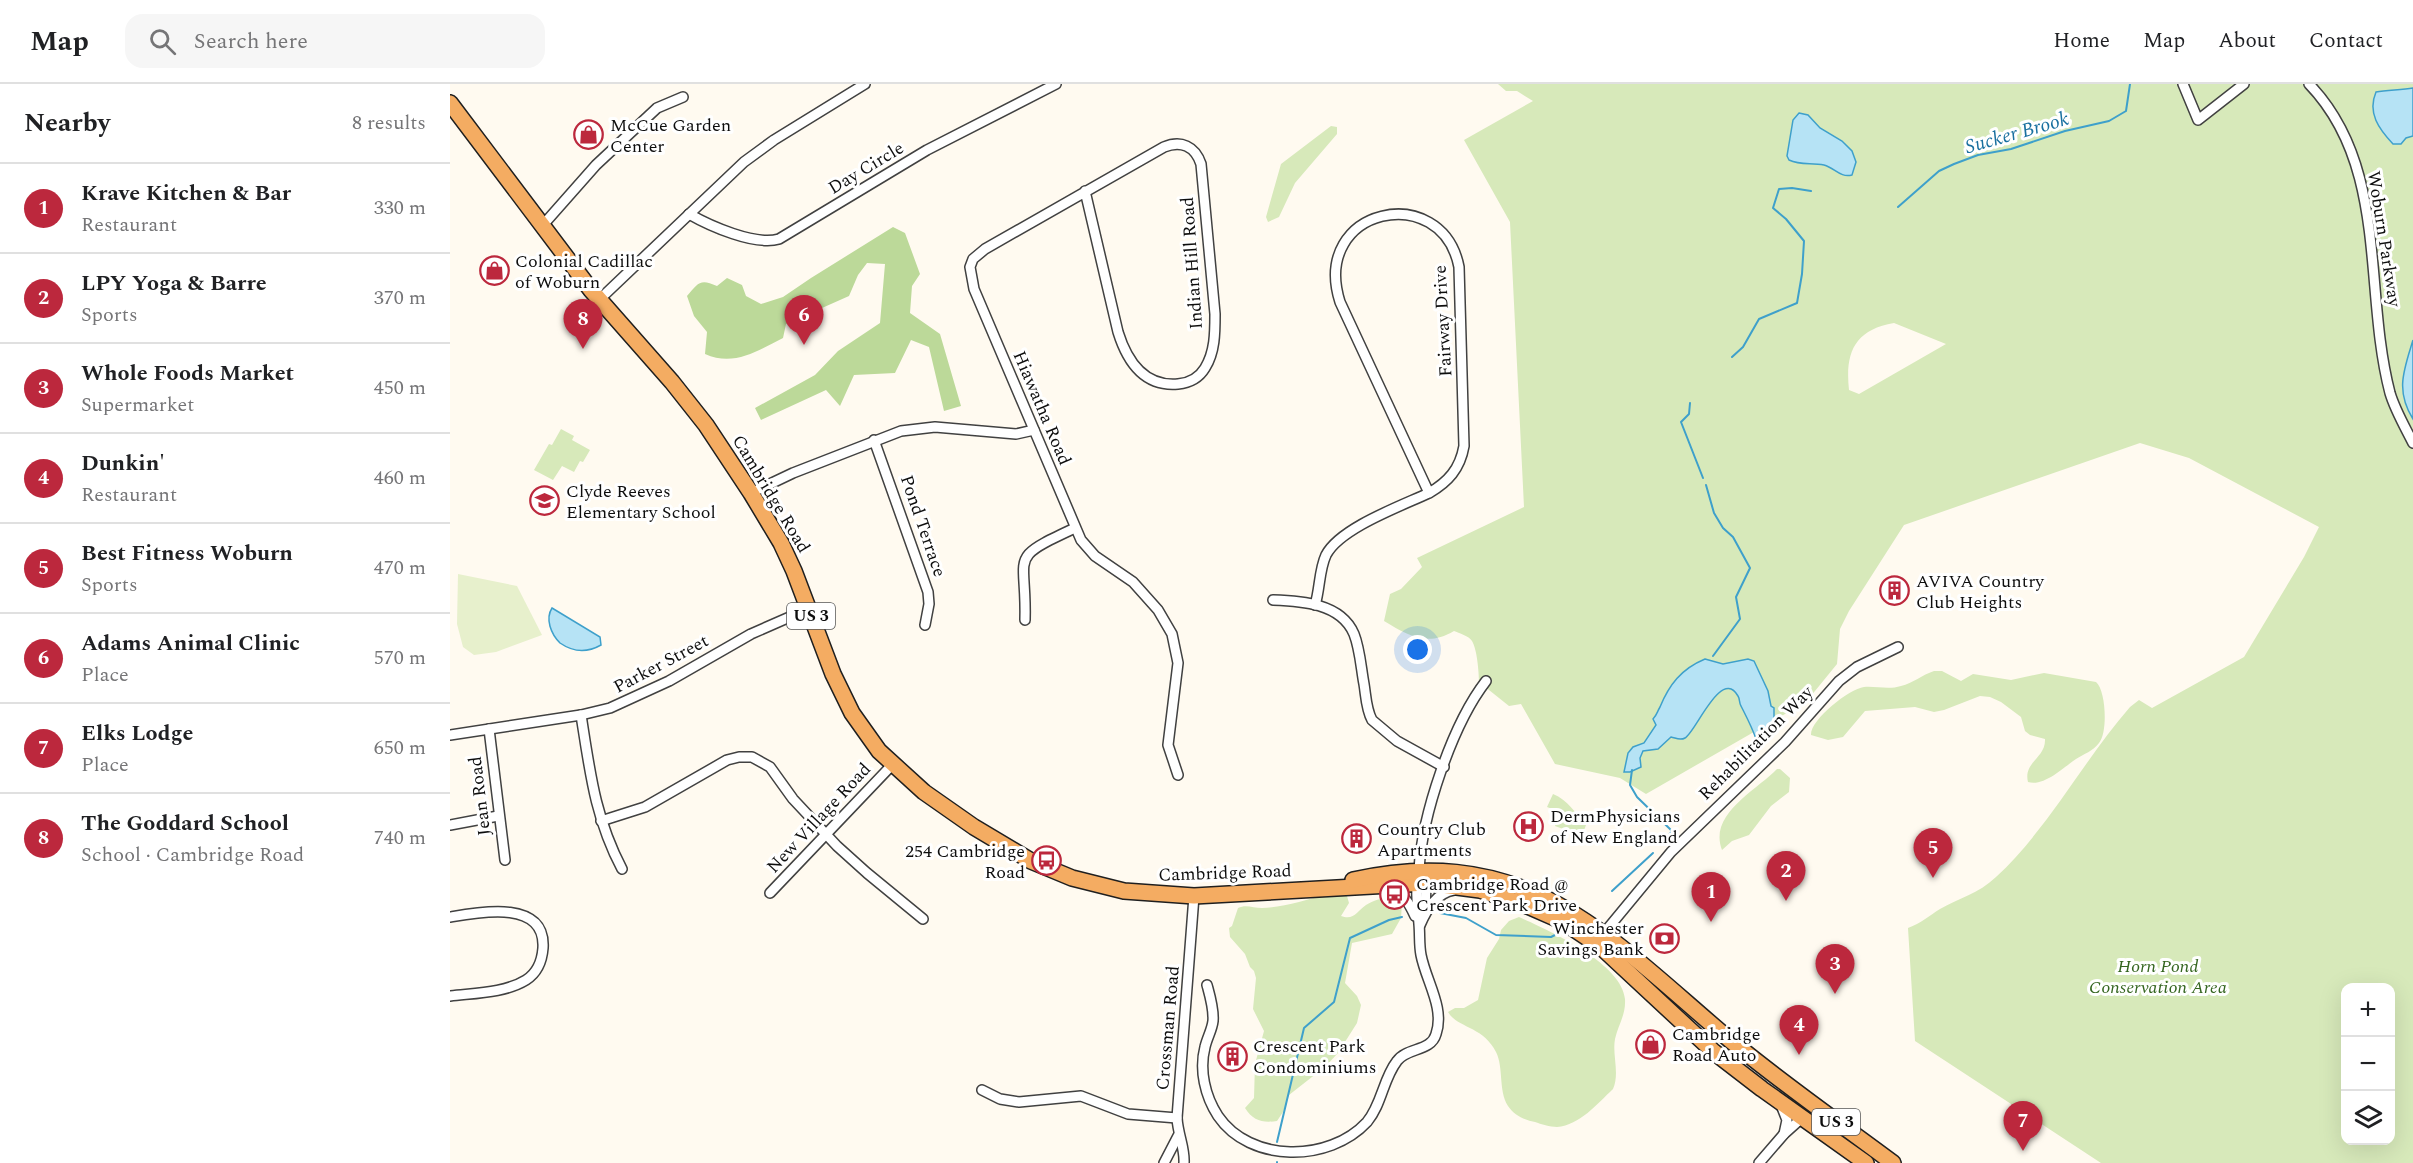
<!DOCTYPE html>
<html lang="en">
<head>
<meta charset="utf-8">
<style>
	body { margin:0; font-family:Spectral,serif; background:#f6f6f6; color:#202124 }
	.controls { position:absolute; right:18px; bottom:18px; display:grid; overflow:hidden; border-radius:12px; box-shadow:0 6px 24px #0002 }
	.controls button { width:54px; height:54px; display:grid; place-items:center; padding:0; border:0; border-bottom:2px solid #e0e0e0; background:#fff; color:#202124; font:30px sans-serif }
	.you { position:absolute; left:968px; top:566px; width:21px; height:21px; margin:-15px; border:4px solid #fff; border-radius:50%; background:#1a73e8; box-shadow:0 0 0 9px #1a73e833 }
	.badge { display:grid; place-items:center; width:39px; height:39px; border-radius:50%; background:#bc283d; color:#fff; font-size:20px; font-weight:700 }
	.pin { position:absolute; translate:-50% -50px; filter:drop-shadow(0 2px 3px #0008) }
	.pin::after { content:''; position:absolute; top:32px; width:21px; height:18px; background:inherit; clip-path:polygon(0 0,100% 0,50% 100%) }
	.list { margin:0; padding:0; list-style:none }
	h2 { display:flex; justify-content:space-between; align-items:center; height:78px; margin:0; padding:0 24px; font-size:26px }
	h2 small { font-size:20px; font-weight:400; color:#757577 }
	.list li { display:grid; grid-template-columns:39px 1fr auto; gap:18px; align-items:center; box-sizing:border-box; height:90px; padding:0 24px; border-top:2px solid #e0e0e0 }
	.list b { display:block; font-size:22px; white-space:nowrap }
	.list p { margin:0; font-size:20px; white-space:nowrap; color:#757577 }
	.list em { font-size:20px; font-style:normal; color:#757577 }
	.icon { flex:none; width:33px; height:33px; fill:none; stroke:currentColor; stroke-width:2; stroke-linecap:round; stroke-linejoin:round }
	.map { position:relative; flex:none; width:1963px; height:1079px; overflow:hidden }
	header { display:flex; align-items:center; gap:36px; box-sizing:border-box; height:84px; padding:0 30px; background:#fff; border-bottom:2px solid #e0e0e0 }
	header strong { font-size:28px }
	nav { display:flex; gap:33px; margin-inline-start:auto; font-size:21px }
	.search { width:420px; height:54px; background:#f6f6f6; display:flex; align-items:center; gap:15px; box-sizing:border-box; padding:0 21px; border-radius:18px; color:#757577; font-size:22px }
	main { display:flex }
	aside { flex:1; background:#fff }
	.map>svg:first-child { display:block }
</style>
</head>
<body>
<header>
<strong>Map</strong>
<div class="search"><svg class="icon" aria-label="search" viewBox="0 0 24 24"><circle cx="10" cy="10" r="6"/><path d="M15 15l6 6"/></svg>Search here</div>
<nav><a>Home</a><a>Map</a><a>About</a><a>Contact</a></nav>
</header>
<main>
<aside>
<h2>Nearby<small>8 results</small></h2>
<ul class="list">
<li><span class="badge">1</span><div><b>Krave Kitchen &amp; Bar</b><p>Restaurant</p></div><em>330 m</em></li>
<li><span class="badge">2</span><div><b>LPY Yoga &amp; Barre</b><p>Sports</p></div><em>370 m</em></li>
<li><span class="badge">3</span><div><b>Whole Foods Market</b><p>Supermarket</p></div><em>450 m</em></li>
<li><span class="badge">4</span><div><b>Dunkin'</b><p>Restaurant</p></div><em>460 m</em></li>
<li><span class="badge">5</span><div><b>Best Fitness Woburn</b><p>Sports</p></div><em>470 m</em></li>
<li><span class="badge">6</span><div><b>Adams Animal Clinic</b><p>Place</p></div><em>570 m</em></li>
<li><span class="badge">7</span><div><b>Elks Lodge</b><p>Place</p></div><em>650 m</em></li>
<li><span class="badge">8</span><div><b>The Goddard School</b><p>School · Cambridge Road</p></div><em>740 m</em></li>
</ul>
</aside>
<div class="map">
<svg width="1963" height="1079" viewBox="0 0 1963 1079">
	<rect width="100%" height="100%" fill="#fffaf0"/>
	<!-- green -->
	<g fill="#d7e9ba" fill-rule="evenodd">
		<path d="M 1048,0 L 1963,0 L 1963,1079 L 1651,1079 L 1465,957 L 1458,844 C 1471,839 1479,832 1490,825 C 1509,814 1528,810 1546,793 C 1598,745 1633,677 1680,623 L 1689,616 L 1702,624 L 1794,573 L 1854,473 L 1869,443 L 1739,374 L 1690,359 L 1454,441 L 1399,527 L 1390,545 L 1387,580 L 1356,618 L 1196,710 L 1170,694 L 1105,680 L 1071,620 L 1059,622 L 1029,598 C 1029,588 1027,565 1022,557 C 1019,552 1009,549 1004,547 C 977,563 959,552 934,537 L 940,510 L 951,505 L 972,483 L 967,474 L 1074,423 L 1060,138 L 1014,56 L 1083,17 L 1067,7 L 1056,7 ZM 1444,239 L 1496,260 L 1409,310 L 1399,306 C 1395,269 1404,246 1444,239 ZM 1896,904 L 1940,904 L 1940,1056 L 1896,1056 Z"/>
		<path d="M 881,42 L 887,43 L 887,50 L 845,99 L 829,133 L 818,138 L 816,133 L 831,80 Z"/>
		<path d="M 111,345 L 124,352 L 122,356 L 140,366 L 133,378 L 130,377 L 124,388 L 112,382 L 103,396 L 84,386 L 99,360 L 102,361 Z"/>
		<path d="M 1484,587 L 1492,587 L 1511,597 L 1523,590 L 1561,596 L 1594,589 L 1646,598 C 1656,606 1658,649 1649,659 C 1643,667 1634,670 1626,675 C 1614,683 1594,703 1578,698 C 1573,678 1596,674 1595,655 L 1580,651 L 1575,647 L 1571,633 L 1551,618 L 1540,613 L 1530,612 L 1494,626 L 1484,628 L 1465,623 L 1415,627 L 1393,653 L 1378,656 L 1361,651 C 1360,636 1399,605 1414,603 C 1426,602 1439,606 1451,602 C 1463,599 1472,591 1484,587 Z"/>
		<path d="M 1327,685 L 1330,685 L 1340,694 L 1339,708 L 1321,722 L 1299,751 L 1282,757 L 1272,766 C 1258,730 1307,706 1327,685 Z"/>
		<path d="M 1103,710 C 1118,716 1125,729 1136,741 L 1132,752 L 1105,742 L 1110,728 L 1097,723 Z"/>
		<path d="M 878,810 L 893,810 L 897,812 L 899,819 L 891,832 C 904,837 907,827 916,821 C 926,815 935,813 945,814 L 952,819 L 951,834 L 942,850 L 902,859 L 895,899 L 907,912 L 911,921 L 907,939 L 888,969 L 876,982 L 839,1011 L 833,1028 L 827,1037 C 813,1039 803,1037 795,1024 L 804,1014 L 805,980 L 814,947 L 803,925 L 806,894 L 804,887 L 800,883 L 795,870 L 780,853 L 779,844 L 782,842 L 788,824 C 796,820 803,824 812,824 C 834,823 856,816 878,810 Z"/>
		<path d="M 1069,833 C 1098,846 1172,879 1175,915 C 1176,931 1168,941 1165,955 C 1162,971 1170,989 1163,1005 C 1147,1020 1130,1041 1107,1043 C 1100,1043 1091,1040 1085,1038 C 1074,1036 1064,1031 1058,1022 C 1048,1006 1054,984 1046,968 C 1033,942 1007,944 998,928 L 1005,924 L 1014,924 L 1028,916 L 1037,874 L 1049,855 L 1051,846 L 1059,837 Z"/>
	</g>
	<!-- forest -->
	<path fill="#bcd999" d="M 443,143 L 455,149 L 470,190 L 462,202 L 460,229 L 490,250 L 511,322 L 494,327 L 479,263 L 461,256 L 445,289 L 404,291 L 390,322 L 376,306 L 311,336 L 305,324 L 365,291 L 388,267 L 430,239 L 435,180 L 417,179 L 408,191 L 399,212 L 336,240 L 333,254 C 307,267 284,283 255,270 L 257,248 L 244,232 L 237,212 C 248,199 250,194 267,202 L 277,194 L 292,201 L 296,212 L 311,220 L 333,213 L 361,194 Z"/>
	<!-- pitch -->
	<path fill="#e7f0cc" d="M 8,490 L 67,502 L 92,551 L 46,568 L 24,571 L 13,563 L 7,540 Z"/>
	<!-- water -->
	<g fill="#b6e3f5" stroke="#3ea0cb" stroke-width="1.5">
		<path d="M 1963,4 L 1963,52 L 1956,54 L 1951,60 L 1943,60 C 1929,45 1917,29 1926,8 C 1937,6 1951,6 1963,4 Z"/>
		<path d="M 1349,29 L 1358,31 L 1370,44 L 1392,57 L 1402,67 L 1406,78 L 1402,91 C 1390,94 1385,84 1374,81 C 1362,78 1351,82 1339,76 L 1337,72 L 1343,36 Z"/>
		<path d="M 1963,256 L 1963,335 C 1945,306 1954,286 1963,256 Z"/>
		<path d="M 102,524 L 150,553 L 151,561 C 137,569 123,568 110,559 C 101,550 95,535 102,524 Z"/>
		<path d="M 1255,575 L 1273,580 L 1298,575 L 1304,577 L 1318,607 L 1321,622 L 1324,624 L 1324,638 L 1318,643 L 1323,652 L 1306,655 C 1302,643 1296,632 1291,622 C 1289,619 1290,615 1288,612 C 1271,583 1246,648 1235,654 C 1230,657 1226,654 1221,653 L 1208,665 L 1193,667 L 1190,674 L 1191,683 L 1180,688 L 1174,688 L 1178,669 L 1183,663 L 1194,659 L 1206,641 L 1203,635 C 1207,631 1207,628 1210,623 C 1219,601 1231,585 1255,575 Z"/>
	</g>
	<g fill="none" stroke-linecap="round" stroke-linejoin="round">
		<!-- stream -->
		<g stroke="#3ea0cb" stroke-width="2">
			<path d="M 1448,123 L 1489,87 L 1504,80 L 1528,71 L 1561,65 L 1615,47 L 1659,37 L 1676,27 L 1680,0"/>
			<path d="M 1282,273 L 1293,263 L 1309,235 L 1347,219 L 1352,190 L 1354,157 L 1336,135 L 1323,124 L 1329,105 L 1342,104 L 1361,107"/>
			<path d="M 1240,319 L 1239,330 L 1231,338 L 1253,394"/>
			<path d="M 1256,401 L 1264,429 L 1273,444 L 1283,453 L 1300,484 L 1286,513 L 1290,535 L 1263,572"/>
			<path d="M 1182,686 L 1180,701 L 1187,713 L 1222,747 L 1214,757"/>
			<path d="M 1162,807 L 1203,769"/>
			<path d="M 990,829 L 1016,834 L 1046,851 L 1101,853 L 1107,850"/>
			<path d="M 827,1058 L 854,944 L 884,918 L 900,854 L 939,836 L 952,833"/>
			<path d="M 827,1078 L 827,1079"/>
		</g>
		<defs>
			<g id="minor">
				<path d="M 1733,0 L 1748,36 L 1794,0"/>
				<path d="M 1859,0 C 1939,83 1913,206 1940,309 C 1945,326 1955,343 1963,359"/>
				<path d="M 635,107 L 668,248 C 677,277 694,303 728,300 C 739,299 749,294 755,284 C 765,268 765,249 765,230 L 751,80 C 745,62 731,56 714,63 L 535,165 L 523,175 L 520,183 L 524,205 L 631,456 L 645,472 L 683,498 L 708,526 L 722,550 L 728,579 L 718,661 L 728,691"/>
				<path d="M 239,130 C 260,142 305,162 329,155 L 477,66 L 606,0"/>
				<path d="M 93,141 L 146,81 L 207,24 L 233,13"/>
				<path d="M 149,216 L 294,78 L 324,56 L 415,0"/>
				<path d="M 424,356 L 478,508 L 479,520 L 475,541"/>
				<path d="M 301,409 L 343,389 L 451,347 L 485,343 L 566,350 L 584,346"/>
				<path d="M 823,516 C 851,517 891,519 904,550 C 910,565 911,584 914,600 C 916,612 916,625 922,636 L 947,657 L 994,683"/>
				<path d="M 865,521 C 870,505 869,486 876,471 C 890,444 951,422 979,409 L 890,218 C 860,123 992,96 1009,183 L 1014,362 C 1010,385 998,398 979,409"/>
				<path d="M 575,536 C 577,469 556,476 625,444"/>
				<path d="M 131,631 C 140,688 145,734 172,785"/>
				<path d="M 39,645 L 55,776"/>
				<path d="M 0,651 L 131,631 L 160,624 L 219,597 L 301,550 L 358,525"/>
				<path d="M 151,737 L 195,723 L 277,676 L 289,673 L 302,673 L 320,683 L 343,715 L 387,762 L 417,789 L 473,835"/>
				<path d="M 0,741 L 48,732"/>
				<path d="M 969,786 C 972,731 1002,641 1036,597"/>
				<path d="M 940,803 C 953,809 959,819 965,832"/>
				<path d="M 320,809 L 442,681"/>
				<path d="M 975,828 L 976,799"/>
				<path d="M 0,833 C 29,828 96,815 93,864 C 92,877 87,889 76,896 C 55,909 24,909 0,912"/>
				<path d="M 970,841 C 977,825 986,809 1004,806"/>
				<path d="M 1154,849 L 1221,768 L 1335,658 L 1389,597 L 1407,583 L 1448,563"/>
				<path d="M 757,901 C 760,912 764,925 763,937 C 762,946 757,954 755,963 C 749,986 755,1012 768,1032 C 800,1079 879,1079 917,1038 C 932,1020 933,995 947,977 C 957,963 981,968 986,950 C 995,924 976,897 971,871 C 969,861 970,851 969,840 C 968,826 966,814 967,799"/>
				<path d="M 532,1006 L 550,1015 L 569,1018 L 631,1012 L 678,1030 L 727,1034"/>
				<path d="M 1331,1021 L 1337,1036 L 1334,1050"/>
				<path d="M 714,1079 L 728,1052"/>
				<path d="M 734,1079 C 735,1064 728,1051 727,1034 L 744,812"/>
				<path d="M 1309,1079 L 1334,1050 L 1353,1033"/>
			</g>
			<g id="trunk">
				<path d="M 0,19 L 141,206 L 222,298 L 256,341 L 301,409 L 331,459 L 344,487 L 383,590 L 402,629 L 429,667 L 474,708 L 524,743 L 581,777 L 622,794 L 674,807 L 744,812 L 976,799 L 1030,806 L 1073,820 L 1112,837 L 1151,863 L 1264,968 L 1312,1005 L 1416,1079"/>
				<path d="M 903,796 C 1079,757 1159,854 1280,956 C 1333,1000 1388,1038 1443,1079"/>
			</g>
		</defs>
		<!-- minor casing -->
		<use href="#minor" stroke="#414141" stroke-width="12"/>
		<!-- trunk casing -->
		<use href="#trunk" stroke="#1f1f1f" stroke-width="18"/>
		<!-- minor -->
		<use href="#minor" stroke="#fff" stroke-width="9"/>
		<!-- trunk -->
		<use href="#trunk" stroke="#f4ac62" stroke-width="15"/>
	</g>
	<!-- icons -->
	<defs>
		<symbol id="shop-ring" viewBox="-11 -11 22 22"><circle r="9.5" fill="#fff" stroke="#bc283d" stroke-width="1.5"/><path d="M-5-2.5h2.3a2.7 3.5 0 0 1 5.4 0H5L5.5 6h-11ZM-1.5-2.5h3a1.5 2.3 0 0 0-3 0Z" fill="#bc283d"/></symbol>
		<symbol id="school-ring" viewBox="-11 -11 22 22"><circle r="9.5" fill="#fff" stroke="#bc283d" stroke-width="1.5"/><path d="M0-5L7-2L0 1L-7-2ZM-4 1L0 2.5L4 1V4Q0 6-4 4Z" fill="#bc283d"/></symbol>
		<symbol id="building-ring" viewBox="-11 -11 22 22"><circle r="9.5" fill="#fff" stroke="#bc283d" stroke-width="1.5"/><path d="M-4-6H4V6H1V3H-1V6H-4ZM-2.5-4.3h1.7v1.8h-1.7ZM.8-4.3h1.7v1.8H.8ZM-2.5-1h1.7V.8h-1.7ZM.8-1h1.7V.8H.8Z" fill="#bc283d"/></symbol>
		<symbol id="hospital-ring" viewBox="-11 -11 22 22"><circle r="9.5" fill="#fff" stroke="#bc283d" stroke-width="1.5"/><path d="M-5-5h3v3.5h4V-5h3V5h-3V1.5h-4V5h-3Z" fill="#bc283d"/></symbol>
		<symbol id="bus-ring" viewBox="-11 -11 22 22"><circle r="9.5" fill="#fff" stroke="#bc283d" stroke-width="1.5"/><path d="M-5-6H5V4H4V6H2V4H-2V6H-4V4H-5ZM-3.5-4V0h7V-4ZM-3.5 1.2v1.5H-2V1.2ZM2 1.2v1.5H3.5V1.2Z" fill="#bc283d"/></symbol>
		<symbol id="bank-ring" viewBox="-11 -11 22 22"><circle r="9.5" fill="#fff" stroke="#bc283d" stroke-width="1.5"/><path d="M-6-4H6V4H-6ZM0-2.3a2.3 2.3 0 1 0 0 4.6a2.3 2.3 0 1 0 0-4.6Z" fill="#bc283d"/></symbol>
	</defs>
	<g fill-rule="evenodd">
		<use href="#shop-ring" x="122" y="34" width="33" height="33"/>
		<use href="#shop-ring" x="28" y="170" width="33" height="33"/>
		<use href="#school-ring" x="78" y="400" width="33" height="33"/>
		<use href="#building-ring" x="1428" y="490" width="33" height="33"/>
		<use href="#hospital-ring" x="1062" y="726" width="33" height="33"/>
		<use href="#building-ring" x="890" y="738" width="33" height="33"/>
		<use href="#bus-ring" x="580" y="760" width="33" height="33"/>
		<use href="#bus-ring" x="928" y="794" width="33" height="33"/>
		<use href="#bank-ring" x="1198" y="838" width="33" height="33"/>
		<use href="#shop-ring" x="1184" y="944" width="33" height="33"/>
		<use href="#building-ring" x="766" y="956" width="33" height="33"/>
	</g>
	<g text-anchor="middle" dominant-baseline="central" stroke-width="6" stroke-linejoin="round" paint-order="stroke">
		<!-- shield labels -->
		<g fill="#fff" stroke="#565656" stroke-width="1.5">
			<rect x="337" y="519" width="48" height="26" rx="4.5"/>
			<rect x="1362" y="1025" width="48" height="26" rx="4.5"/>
		</g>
		<g font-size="16" font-weight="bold" fill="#0e0e0e">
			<text x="361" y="532">US 3</text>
			<text x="1386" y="1038">US 3</text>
		</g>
		<!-- poi labels -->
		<g font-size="18" fill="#0e0e0e" stroke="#fff" text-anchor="start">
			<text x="160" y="41">McCue Garden<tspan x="160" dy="21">Center</tspan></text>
			<text x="65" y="177">Colonial Cadillac<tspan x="65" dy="21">of Woburn</tspan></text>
			<text x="116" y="407">Clyde Reeves<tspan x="116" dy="21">Elementary School</tspan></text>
			<text x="1466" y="497">AVIVA Country<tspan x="1466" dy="21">Club Heights</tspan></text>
			<text x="1100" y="732">DermPhysicians<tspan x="1100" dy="21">of New England</tspan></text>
			<text x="927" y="745">Country Club<tspan x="927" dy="21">Apartments</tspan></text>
			<text x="575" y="767" text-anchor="end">254 Cambridge<tspan x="575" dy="21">Road</tspan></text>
			<text x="966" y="800">Cambridge Road @<tspan x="966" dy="21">Crescent Park Drive</tspan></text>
			<text x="1194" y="844" text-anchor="end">Winchester<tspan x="1194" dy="21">Savings Bank</tspan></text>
			<text x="1222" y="950">Cambridge<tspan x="1222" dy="21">Road Auto</tspan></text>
			<text x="803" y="962">Crescent Park<tspan x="803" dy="21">Condominiums</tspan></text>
		</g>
		<!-- street labels -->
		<g font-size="18" fill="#0e0e0e" stroke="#fff">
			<text transform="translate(416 84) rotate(-31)">Day Circle</text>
			<text transform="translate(1934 155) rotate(81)">Woburn Parkway</text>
			<text transform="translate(742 179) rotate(-94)">Indian Hill Road</text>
			<text transform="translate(993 237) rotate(-93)">Fairway Drive</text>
			<text transform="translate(592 324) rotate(67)">Hiawatha Road</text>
			<text transform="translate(321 410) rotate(59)">Cambridge Road</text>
			<text transform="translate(473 442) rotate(71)">Pond Terrace</text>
			<text transform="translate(211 580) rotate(-28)">Parker Street</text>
			<text transform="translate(1306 659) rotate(-45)">Rehabilitation Way</text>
			<text transform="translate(30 712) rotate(-97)">Jean Road</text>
			<text transform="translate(369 734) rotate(-47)">New Village Road</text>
			<text transform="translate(775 789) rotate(-2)">Cambridge Road</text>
			<text transform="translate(718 944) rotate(-85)">Crossman Road</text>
		</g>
		<!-- park labels -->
		<g font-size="18" font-style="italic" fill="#34651f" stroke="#fff">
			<text x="1708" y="882">Horn Pond<tspan x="1708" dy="21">Conservation Area</tspan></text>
		</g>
		<!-- water labels -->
		<g font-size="20" font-style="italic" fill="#19709f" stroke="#fff">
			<text transform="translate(1567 49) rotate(-16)">Sucker Brook</text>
		</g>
	</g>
</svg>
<div class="controls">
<button>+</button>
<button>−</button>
<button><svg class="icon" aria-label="layers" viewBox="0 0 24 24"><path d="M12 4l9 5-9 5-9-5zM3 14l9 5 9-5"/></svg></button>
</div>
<div class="you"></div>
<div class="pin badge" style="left:1261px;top:838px">1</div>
<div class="pin badge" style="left:1336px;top:817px">2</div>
<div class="pin badge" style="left:1385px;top:910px">3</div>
<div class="pin badge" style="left:1349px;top:971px">4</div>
<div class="pin badge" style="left:1483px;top:794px">5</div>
<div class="pin badge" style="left:354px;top:261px">6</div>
<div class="pin badge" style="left:1573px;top:1067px">7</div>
<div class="pin badge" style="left:133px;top:265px">8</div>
</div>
</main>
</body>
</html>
